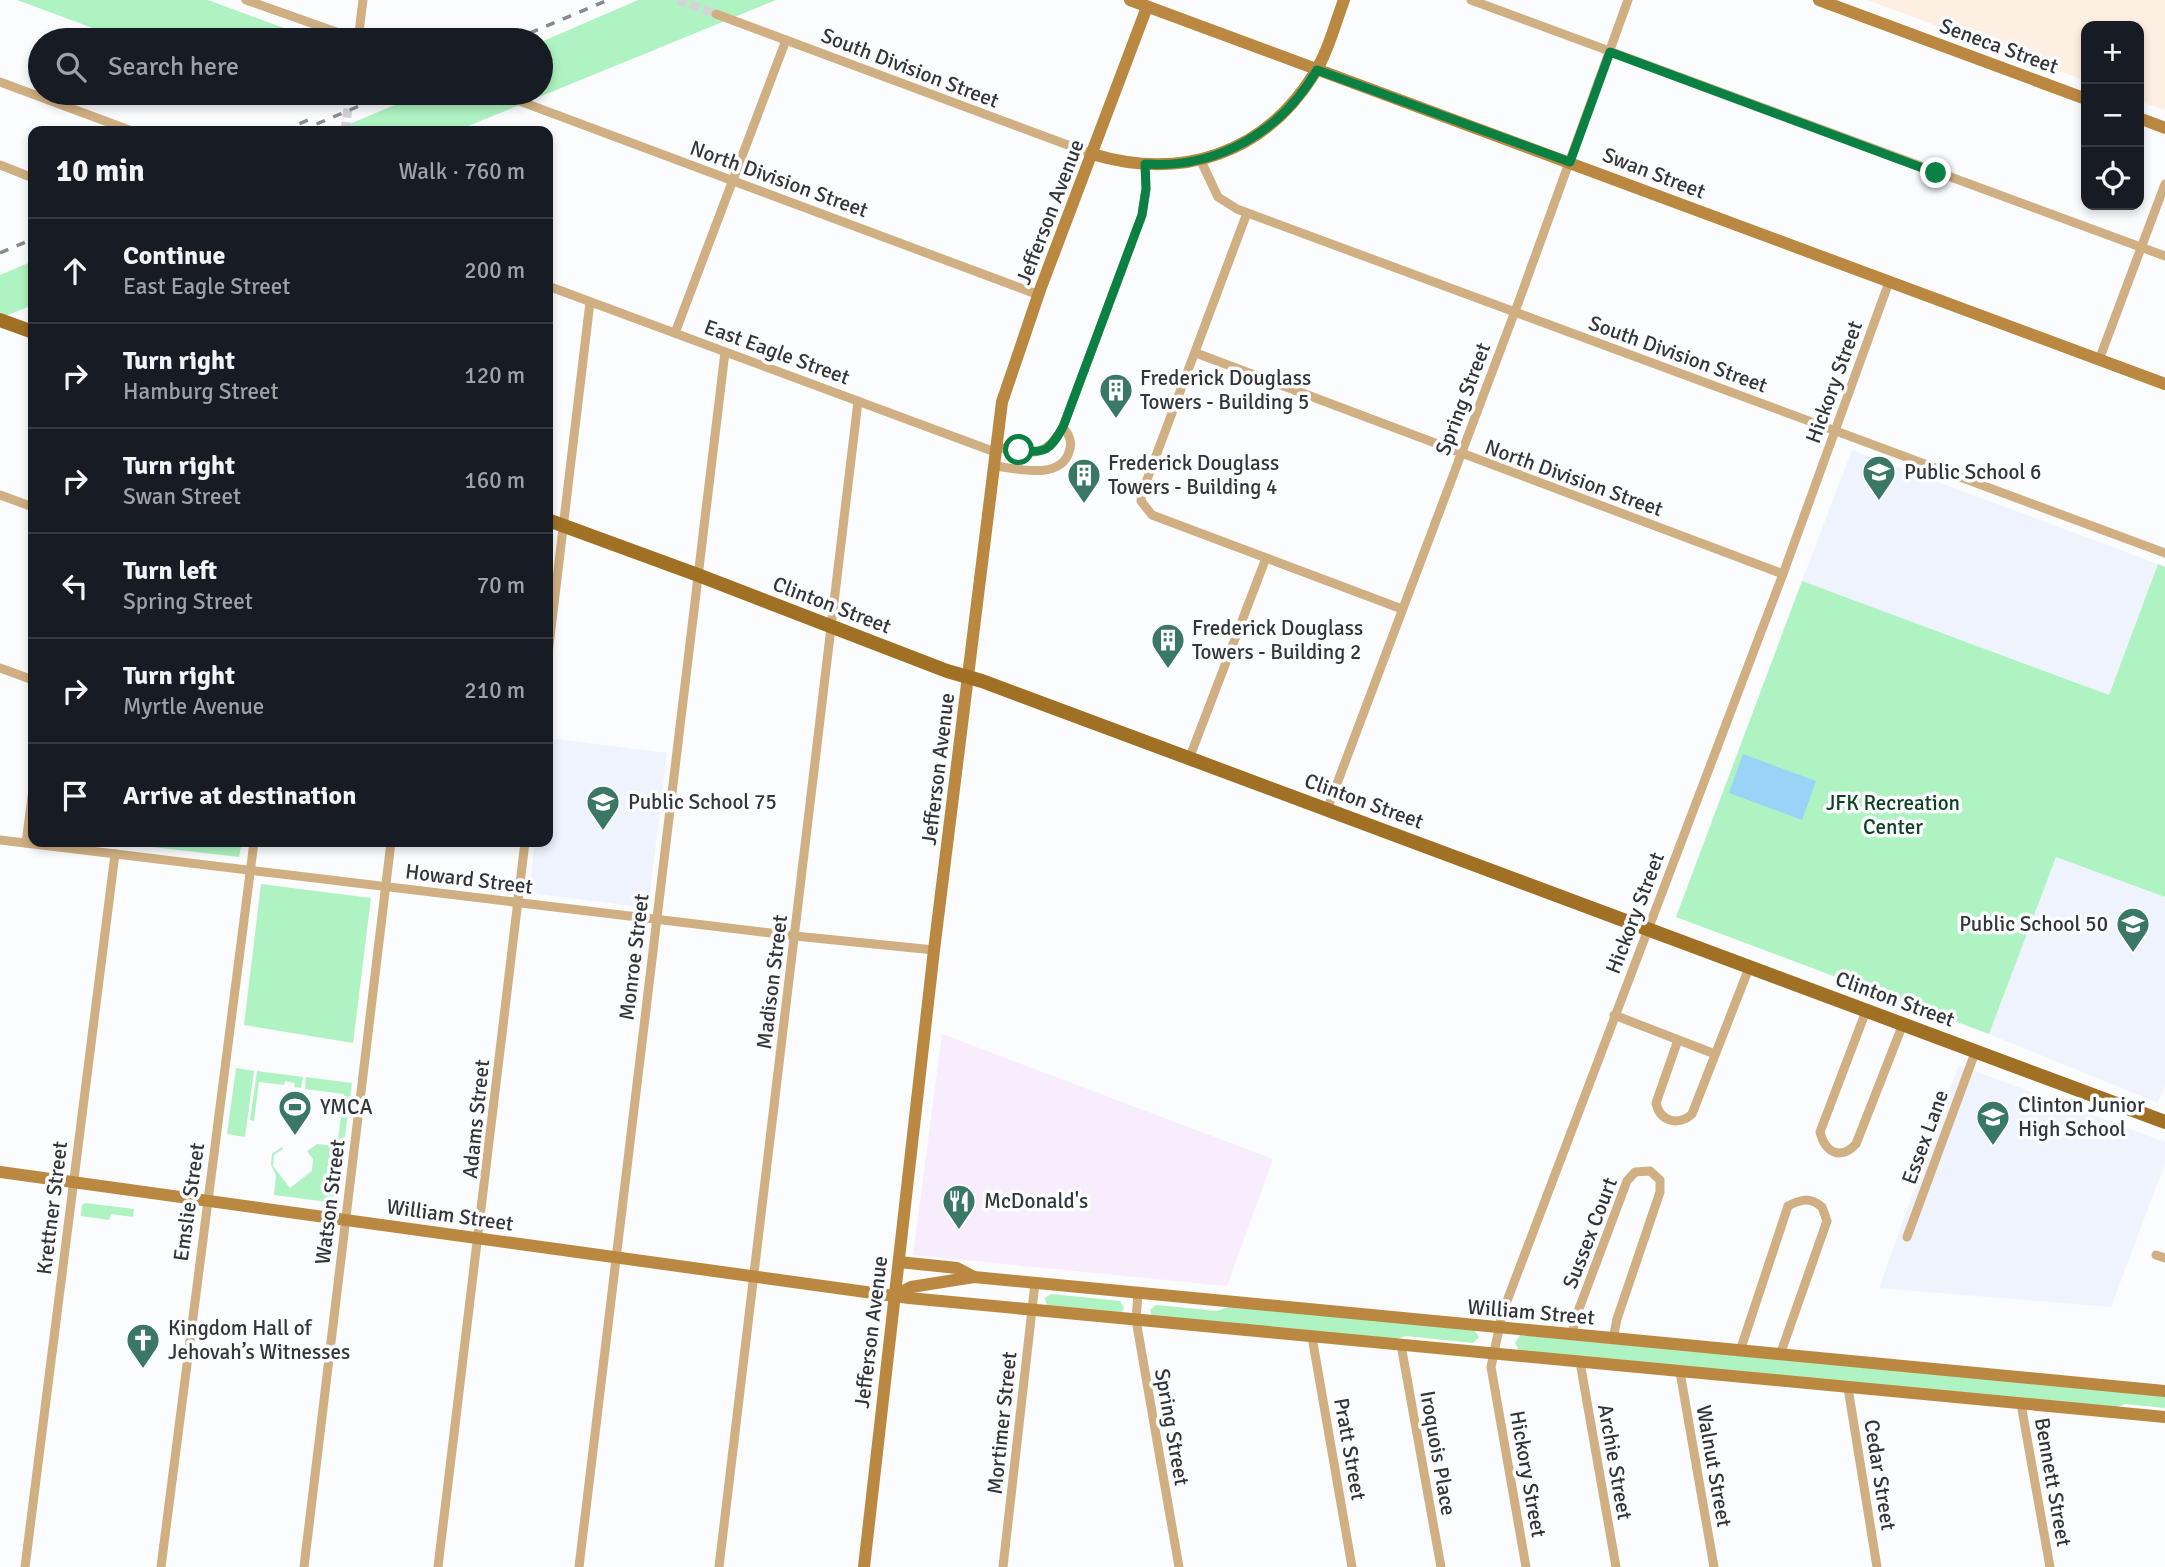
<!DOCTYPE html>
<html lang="en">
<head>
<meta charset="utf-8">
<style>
	body { margin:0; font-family:Signika,sans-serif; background:#20242c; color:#f1f3f6 }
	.controls { position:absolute; right:21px; top:21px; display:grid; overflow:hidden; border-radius:14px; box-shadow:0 4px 10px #0003 }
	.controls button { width:63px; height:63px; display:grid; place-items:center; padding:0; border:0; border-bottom:2px solid #363941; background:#171b24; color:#f1f3f6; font:35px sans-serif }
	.stop { position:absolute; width:21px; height:21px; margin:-16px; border:5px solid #0b8043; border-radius:50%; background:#fff }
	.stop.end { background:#0b8043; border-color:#fff; box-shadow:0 2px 7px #0008 }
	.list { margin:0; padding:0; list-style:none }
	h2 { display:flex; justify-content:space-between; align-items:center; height:91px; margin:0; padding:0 28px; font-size:30px }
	h2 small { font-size:23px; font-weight:400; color:#9ea1a6 }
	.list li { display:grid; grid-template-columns:46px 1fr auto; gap:21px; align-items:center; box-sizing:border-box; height:105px; padding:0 28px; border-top:2px solid #363941 }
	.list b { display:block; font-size:26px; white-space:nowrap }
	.list p { margin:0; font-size:23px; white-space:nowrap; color:#9ea1a6 }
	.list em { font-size:23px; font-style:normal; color:#9ea1a6 }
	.icon { flex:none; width:38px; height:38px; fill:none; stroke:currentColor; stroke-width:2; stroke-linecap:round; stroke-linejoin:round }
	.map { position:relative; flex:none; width:2165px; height:1567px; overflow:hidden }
	.search { position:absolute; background:#171b24; box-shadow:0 4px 10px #0003; left:28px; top:28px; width:525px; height:77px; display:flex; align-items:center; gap:18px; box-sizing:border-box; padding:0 24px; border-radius:38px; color:#9ea1a6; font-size:26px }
	.panel { position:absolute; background:#171b24; box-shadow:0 4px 10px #0003; left:28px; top:126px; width:525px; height:721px; border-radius:14px }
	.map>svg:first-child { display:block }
</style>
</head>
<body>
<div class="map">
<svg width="2165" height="1567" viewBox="0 0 2165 1567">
	<rect width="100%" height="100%" fill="#fbfcfe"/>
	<!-- commercial -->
	<path fill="#f8edfd" d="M 942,1034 L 1273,1159 L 1227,1286 L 913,1255 Z"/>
	<!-- industrial -->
	<path fill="#fdefe1" d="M 1867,0 L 2165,0 L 2165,110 L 2139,101 L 2139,26 L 2086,26 L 2086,81 Z"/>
	<!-- built -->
	<g fill="#eef3fd">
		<path d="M 1852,450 L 2158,564 L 2109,695 L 1802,581 Z"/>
		<path d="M 548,738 L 667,753 L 648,908 L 529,893 L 535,842 L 548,842 Z"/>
		<path d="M 2056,856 L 2165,897 L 2165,1085 L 2158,1103 L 1989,1034 Z"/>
		<path d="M 1959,1065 L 2165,1142 L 2165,1163 L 2111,1307 L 1879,1288 Z"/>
	</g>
	<!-- green -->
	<g fill="#aef3c1">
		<path d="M 17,0 L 208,0 L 316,40 L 125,40 Z"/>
		<path d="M 638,0 L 776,0 L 456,131 L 333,131 L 423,93 L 541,93 L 541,42 Z"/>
		<path d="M 33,261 L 33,305 L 0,318 L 0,275 Z"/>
		<path d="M 2158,564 L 2165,567 L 2165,897 L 2056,857 L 1989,1034 L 1676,917 L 1802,581 L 2109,695 Z"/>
		<path d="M 109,842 L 242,842 L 239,857 Z"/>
		<path d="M 261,884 L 371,898 L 353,1043 L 244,1025 Z"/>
		<path d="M 236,1068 L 254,1071 L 245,1137 L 227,1134 Z"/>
		<path d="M 257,1071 L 303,1077 L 301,1088 L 294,1087 L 295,1083 L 285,1081 L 284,1085 L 259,1082 L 254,1121 L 250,1120 Z"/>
		<path d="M 306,1077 L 352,1083 L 336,1203 L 274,1195 L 276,1175 L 271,1165 L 272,1154 L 282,1147 L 283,1149 L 274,1155 L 273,1166 L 290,1188 L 312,1171 L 313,1159 L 307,1151 L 317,1144 L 337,1146 L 344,1094 L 305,1089 Z"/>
		<path d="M 85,1203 L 134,1209 L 133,1217 L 111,1214 L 109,1220 L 81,1216 L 82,1205 Z"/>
		<path d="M 1051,1294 L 1120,1301 L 1124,1308 L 1122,1312 L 1047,1306 L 1045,1298 Z"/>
		<path d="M 1156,1305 L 1217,1311 L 1231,1306 L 1474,1330 L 1479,1337 L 1473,1343 L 1406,1336 L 1393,1340 L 1152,1316 L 1150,1310 Z"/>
		<path d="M 1520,1335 L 2165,1396 L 2165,1408 L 2126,1404 L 2112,1409 L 1519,1351 L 1515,1343 Z"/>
	</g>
	<!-- water -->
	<path fill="#99d3f7" d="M 1743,754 L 1816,781 L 1802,820 L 1729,793 Z"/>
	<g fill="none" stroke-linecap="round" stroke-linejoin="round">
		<!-- street-tunnel -->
		<g stroke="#d3d4d7" stroke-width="9" stroke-dasharray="9 4.5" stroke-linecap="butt">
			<path d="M 678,0 L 716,14"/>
			<path d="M 345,131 L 350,93"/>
		</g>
		<!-- street -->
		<g stroke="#d0af82" stroke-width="9">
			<path d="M 246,0 L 359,40"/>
			<path d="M 1471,0 L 2165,256"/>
			<path d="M 716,14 L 1092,154"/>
			<path d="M 358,40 L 363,0"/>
			<path d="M 0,82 L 132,131"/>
			<path d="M 506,96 L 1039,295"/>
			<path d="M 1201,161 L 1218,197 L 1237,209 L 2165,553"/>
			<path d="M 0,165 L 33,178"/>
			<path d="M 1247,213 L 1142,493 L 1141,501 L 1152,515 L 1402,609"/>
			<path d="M 548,286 L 995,452"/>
			<path d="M 675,333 L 786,40"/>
			<path d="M 1196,353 L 1783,574"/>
			<path d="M 2099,360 L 2165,184"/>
			<path d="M 995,447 C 1030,452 1043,462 1063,427 L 1142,215 L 1146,189 L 1145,164"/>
			<path d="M 994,466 C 1015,468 1060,481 1069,452 C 1073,442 1069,435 1063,427"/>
			<path d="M 0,495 L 33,507"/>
			<path d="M 548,654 L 590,302"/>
			<path d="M 0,668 L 33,680"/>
			<path d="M 1189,759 L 1266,558"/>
			<path d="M 1327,810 L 1520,298 L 1628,0"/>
			<path d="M 0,840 L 795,936 L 934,950"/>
			<path d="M 26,843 L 33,789"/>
			<path d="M 1866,1011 L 1820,1132 C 1825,1152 1840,1161 1856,1144 L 1903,1024"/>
			<path d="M 1614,1015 L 1715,1054"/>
			<path d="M 1678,1040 L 1656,1103 C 1660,1122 1679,1126 1692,1114 L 1749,968"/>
			<path d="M 1907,1237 L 1976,1050"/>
			<path d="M 2156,1255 L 2165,1258"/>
			<path d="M 1138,1293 L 1136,1320 L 1179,1567"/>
			<path d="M 1573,1335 L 1574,1322 L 1627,1181 L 1635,1172 L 1650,1171 L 1660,1180 L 1660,1192 L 1617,1319 L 1613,1339"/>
			<path d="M 1312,1337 L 1352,1567"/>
			<path d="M 1401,1345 L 1441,1567"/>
			<path d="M 1740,1351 L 1788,1206 C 1801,1199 1810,1197 1822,1207 L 1827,1221 L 1780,1355"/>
			<path d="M 1580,1362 L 1616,1567"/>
			<path d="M 1680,1372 L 1714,1567"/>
			<path d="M 1848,1388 L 1877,1567"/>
			<path d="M 2021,1404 L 2050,1567"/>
			<path d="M 25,1567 L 115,854"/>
			<path d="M 161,1567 L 254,842"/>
			<path d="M 304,1567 L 391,842"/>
			<path d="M 438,1567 L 525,842"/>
			<path d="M 579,1567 L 725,352"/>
			<path d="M 719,1567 L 858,401"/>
			<path d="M 1003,1567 L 1035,1283"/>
			<path d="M 1526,1567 L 1491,1367 L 1502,1314 L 1783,574 L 1889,282"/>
		</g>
		<!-- secondary -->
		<g stroke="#ba8840" stroke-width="12">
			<path d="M 1130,0 L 2165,384"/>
			<path d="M 1819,0 L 2086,99"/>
			<path d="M 2139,118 L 2165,128"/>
			<path d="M 1092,154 C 1182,181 1264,154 1314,74 C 1328,52 1335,24 1344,0"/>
			<path d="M 0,1172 L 909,1298 L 2165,1417"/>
			<path d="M 899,1262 L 957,1268 L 974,1277"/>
			<path d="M 895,1295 L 911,1287 L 974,1277 L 2165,1391"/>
			<path d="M 864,1567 L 934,950 L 1002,402 L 1040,290 L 1147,7"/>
		</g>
		<!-- primary -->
		<g stroke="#a07024" stroke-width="14">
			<path d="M 0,320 L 33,332"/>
			<path d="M 548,520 L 698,575 L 947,671 L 982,681 L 2165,1122"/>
		</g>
		<!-- rail -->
		<g stroke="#898a8d" stroke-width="3.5" stroke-dasharray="9 9" stroke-linecap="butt">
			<path d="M 494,40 L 520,29"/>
			<path d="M 513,40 L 608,0"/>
			<path d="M 283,131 L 308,120"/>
			<path d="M 300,131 L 390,93"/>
			<path d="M 0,253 L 33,239"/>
		</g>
	</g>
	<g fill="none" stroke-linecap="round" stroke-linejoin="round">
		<!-- route -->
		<path stroke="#0b8043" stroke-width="9" d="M 1019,450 C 1046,454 1050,450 1063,427 L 1142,215 L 1146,189 L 1145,164 C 1217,169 1281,132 1317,70 L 1570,162 L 1610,52 L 1936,173"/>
	</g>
	<!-- icons -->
	<defs>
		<symbol id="building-pin" viewBox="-11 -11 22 30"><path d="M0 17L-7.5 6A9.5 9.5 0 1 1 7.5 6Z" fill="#3a7865" stroke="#fbfcfe"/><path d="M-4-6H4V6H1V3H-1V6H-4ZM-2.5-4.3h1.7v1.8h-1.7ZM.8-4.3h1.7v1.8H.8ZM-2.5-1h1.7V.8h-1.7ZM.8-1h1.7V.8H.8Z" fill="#fff"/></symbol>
		<symbol id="school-pin" viewBox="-11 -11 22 30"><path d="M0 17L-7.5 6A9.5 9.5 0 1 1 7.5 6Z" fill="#3a7865" stroke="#fbfcfe"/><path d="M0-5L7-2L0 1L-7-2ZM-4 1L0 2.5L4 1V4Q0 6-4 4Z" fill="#fff"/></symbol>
		<symbol id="stadium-pin" viewBox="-11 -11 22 30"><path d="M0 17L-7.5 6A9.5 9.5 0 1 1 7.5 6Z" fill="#3a7865" stroke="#fbfcfe"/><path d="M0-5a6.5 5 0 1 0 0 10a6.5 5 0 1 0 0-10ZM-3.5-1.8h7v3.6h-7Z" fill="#fff"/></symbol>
		<symbol id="restaurant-pin" viewBox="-11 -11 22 30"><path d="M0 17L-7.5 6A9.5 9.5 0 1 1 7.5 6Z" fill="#3a7865" stroke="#fbfcfe"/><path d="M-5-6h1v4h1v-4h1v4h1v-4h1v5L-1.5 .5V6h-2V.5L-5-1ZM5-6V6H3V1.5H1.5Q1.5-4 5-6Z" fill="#fff"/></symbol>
		<symbol id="church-pin" viewBox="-11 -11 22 30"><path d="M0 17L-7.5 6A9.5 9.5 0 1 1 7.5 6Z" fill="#3a7865" stroke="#fbfcfe"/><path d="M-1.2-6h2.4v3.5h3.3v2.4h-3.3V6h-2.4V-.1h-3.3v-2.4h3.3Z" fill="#fff"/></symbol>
	</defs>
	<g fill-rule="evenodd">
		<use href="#building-pin" x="1097" y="371" width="38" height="52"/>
		<use href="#school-pin" x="1860" y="453" width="38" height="52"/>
		<use href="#building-pin" x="1065" y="456" width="38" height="52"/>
		<use href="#building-pin" x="1149" y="621" width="38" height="52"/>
		<use href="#school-pin" x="584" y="783" width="38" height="52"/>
		<use href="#school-pin" x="2114" y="905" width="38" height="52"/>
		<use href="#stadium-pin" x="276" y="1088" width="38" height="52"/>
		<use href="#school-pin" x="1974" y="1098" width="38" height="52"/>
		<use href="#restaurant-pin" x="940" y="1182" width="38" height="52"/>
		<use href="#church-pin" x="124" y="1321" width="38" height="52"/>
	</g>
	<g text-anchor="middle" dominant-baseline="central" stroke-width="7" stroke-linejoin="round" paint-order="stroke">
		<!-- street labels -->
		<g font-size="21" fill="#333539" stroke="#fbfcfe">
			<text transform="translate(1999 46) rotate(20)">Seneca Street</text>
			<text transform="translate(910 68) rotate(21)">South Division Street</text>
			<text transform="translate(1654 173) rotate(21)">Swan Street</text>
			<text transform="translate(779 179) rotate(20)">North Division Street</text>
			<text transform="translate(1050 212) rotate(-69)">Jefferson Avenue</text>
			<text transform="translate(777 352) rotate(20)">East Eagle Street</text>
			<text transform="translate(1678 354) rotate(20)">South Division Street</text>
			<text transform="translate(1834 382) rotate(-70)">Hickory Street</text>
			<text transform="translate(1463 399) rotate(-69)">Spring Street</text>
			<text transform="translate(1574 478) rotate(20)">North Division Street</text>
			<text transform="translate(832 605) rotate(21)">Clinton Street</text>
			<text transform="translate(938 769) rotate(-83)">Jefferson Avenue</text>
			<text transform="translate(1364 801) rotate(20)">Clinton Street</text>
			<text transform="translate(469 879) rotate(7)">Howard Street</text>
			<text transform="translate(1635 913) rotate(-69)">Hickory Street</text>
			<text transform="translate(634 957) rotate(-83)">Monroe Street</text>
			<text transform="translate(772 982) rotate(-83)">Madison Street</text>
			<text transform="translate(1895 999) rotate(20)">Clinton Street</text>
			<text transform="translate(476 1119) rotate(-84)">Adams Street</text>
			<text transform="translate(1925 1137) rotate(-70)">Essex Lane</text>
			<text transform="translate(189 1202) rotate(-82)">Emslie Street</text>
			<text transform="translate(330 1202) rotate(-83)">Watson Street</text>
			<text transform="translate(52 1208) rotate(-83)">Krettner Street</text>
			<text transform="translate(450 1215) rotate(8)">William Street</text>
			<text transform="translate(1590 1233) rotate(-69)">Sussex Court</text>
			<text transform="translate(1531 1312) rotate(5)">William Street</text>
			<text transform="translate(871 1332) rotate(-83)">Jefferson Avenue</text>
			<text transform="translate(1002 1423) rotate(-84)">Mortimer Street</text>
			<text transform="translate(1172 1427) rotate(80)">Spring Street</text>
			<text transform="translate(1350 1449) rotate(80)">Pratt Street</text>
			<text transform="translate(1438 1453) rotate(80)">Iroquois Place</text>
			<text transform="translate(1615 1462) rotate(80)">Archie Street</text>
			<text transform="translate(1714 1466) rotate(80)">Walnut Street</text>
			<text transform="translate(1528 1474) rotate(80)">Hickory Street</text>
			<text transform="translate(1880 1475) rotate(81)">Cedar Street</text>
			<text transform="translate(2053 1482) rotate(80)">Bennett Street</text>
		</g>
		<!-- poi labels -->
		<g font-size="21" fill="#333539" stroke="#fbfcfe" text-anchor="start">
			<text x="1140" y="378">Frederick Douglass<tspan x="1140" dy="24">Towers - Building 5</tspan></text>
			<text x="1108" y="463">Frederick Douglass<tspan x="1108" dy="24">Towers - Building 4</tspan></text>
			<text x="1904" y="472">Public School 6</text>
			<text x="1192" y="628">Frederick Douglass<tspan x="1192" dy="24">Towers - Building 2</tspan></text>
			<text x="628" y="802">Public School 75</text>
			<text x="2108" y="924" text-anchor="end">Public School 50</text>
			<text x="2018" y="1105">Clinton Junior<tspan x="2018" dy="24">High School</tspan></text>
			<text x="320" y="1107">YMCA</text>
			<text x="984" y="1201">McDonald's</text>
			<text x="168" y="1328">Kingdom Hall of<tspan x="168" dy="24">Jehovah’s Witnesses</tspan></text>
		</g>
		<!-- park labels -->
		<g font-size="21" fill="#0d4223" stroke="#fbfcfe">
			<text x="1893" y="803">JFK Recreation<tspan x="1893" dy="24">Center</tspan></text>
		</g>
	</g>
</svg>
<div class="controls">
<button>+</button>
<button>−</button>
<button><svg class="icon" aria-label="locate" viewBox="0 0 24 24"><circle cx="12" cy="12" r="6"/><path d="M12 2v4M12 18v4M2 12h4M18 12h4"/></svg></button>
</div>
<div class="stop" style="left:1019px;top:450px"></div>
<div class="stop end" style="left:1936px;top:173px"></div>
<div class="search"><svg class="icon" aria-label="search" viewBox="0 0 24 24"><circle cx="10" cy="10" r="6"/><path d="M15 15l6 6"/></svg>Search here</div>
<section class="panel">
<h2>10 min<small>Walk · 760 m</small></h2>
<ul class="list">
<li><svg class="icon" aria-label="ahead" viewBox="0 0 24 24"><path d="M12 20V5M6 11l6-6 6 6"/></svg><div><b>Continue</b><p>East Eagle Street</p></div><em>200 m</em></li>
<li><svg class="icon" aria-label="right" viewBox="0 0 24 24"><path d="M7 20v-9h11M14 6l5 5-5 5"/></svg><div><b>Turn right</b><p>Hamburg Street</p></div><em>120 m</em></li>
<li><svg class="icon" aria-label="right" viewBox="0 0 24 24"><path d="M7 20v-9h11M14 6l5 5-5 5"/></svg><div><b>Turn right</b><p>Swan Street</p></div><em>160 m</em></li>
<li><svg class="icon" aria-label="left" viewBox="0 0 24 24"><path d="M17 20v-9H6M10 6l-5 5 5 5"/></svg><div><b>Turn left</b><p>Spring Street</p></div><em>70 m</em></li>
<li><svg class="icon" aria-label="right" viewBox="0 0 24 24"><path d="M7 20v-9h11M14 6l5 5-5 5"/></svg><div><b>Turn right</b><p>Myrtle Avenue</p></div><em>210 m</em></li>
<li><svg class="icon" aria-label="arrive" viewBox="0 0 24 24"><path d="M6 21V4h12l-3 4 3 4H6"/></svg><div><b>Arrive at destination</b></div></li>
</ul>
</section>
</div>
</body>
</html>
